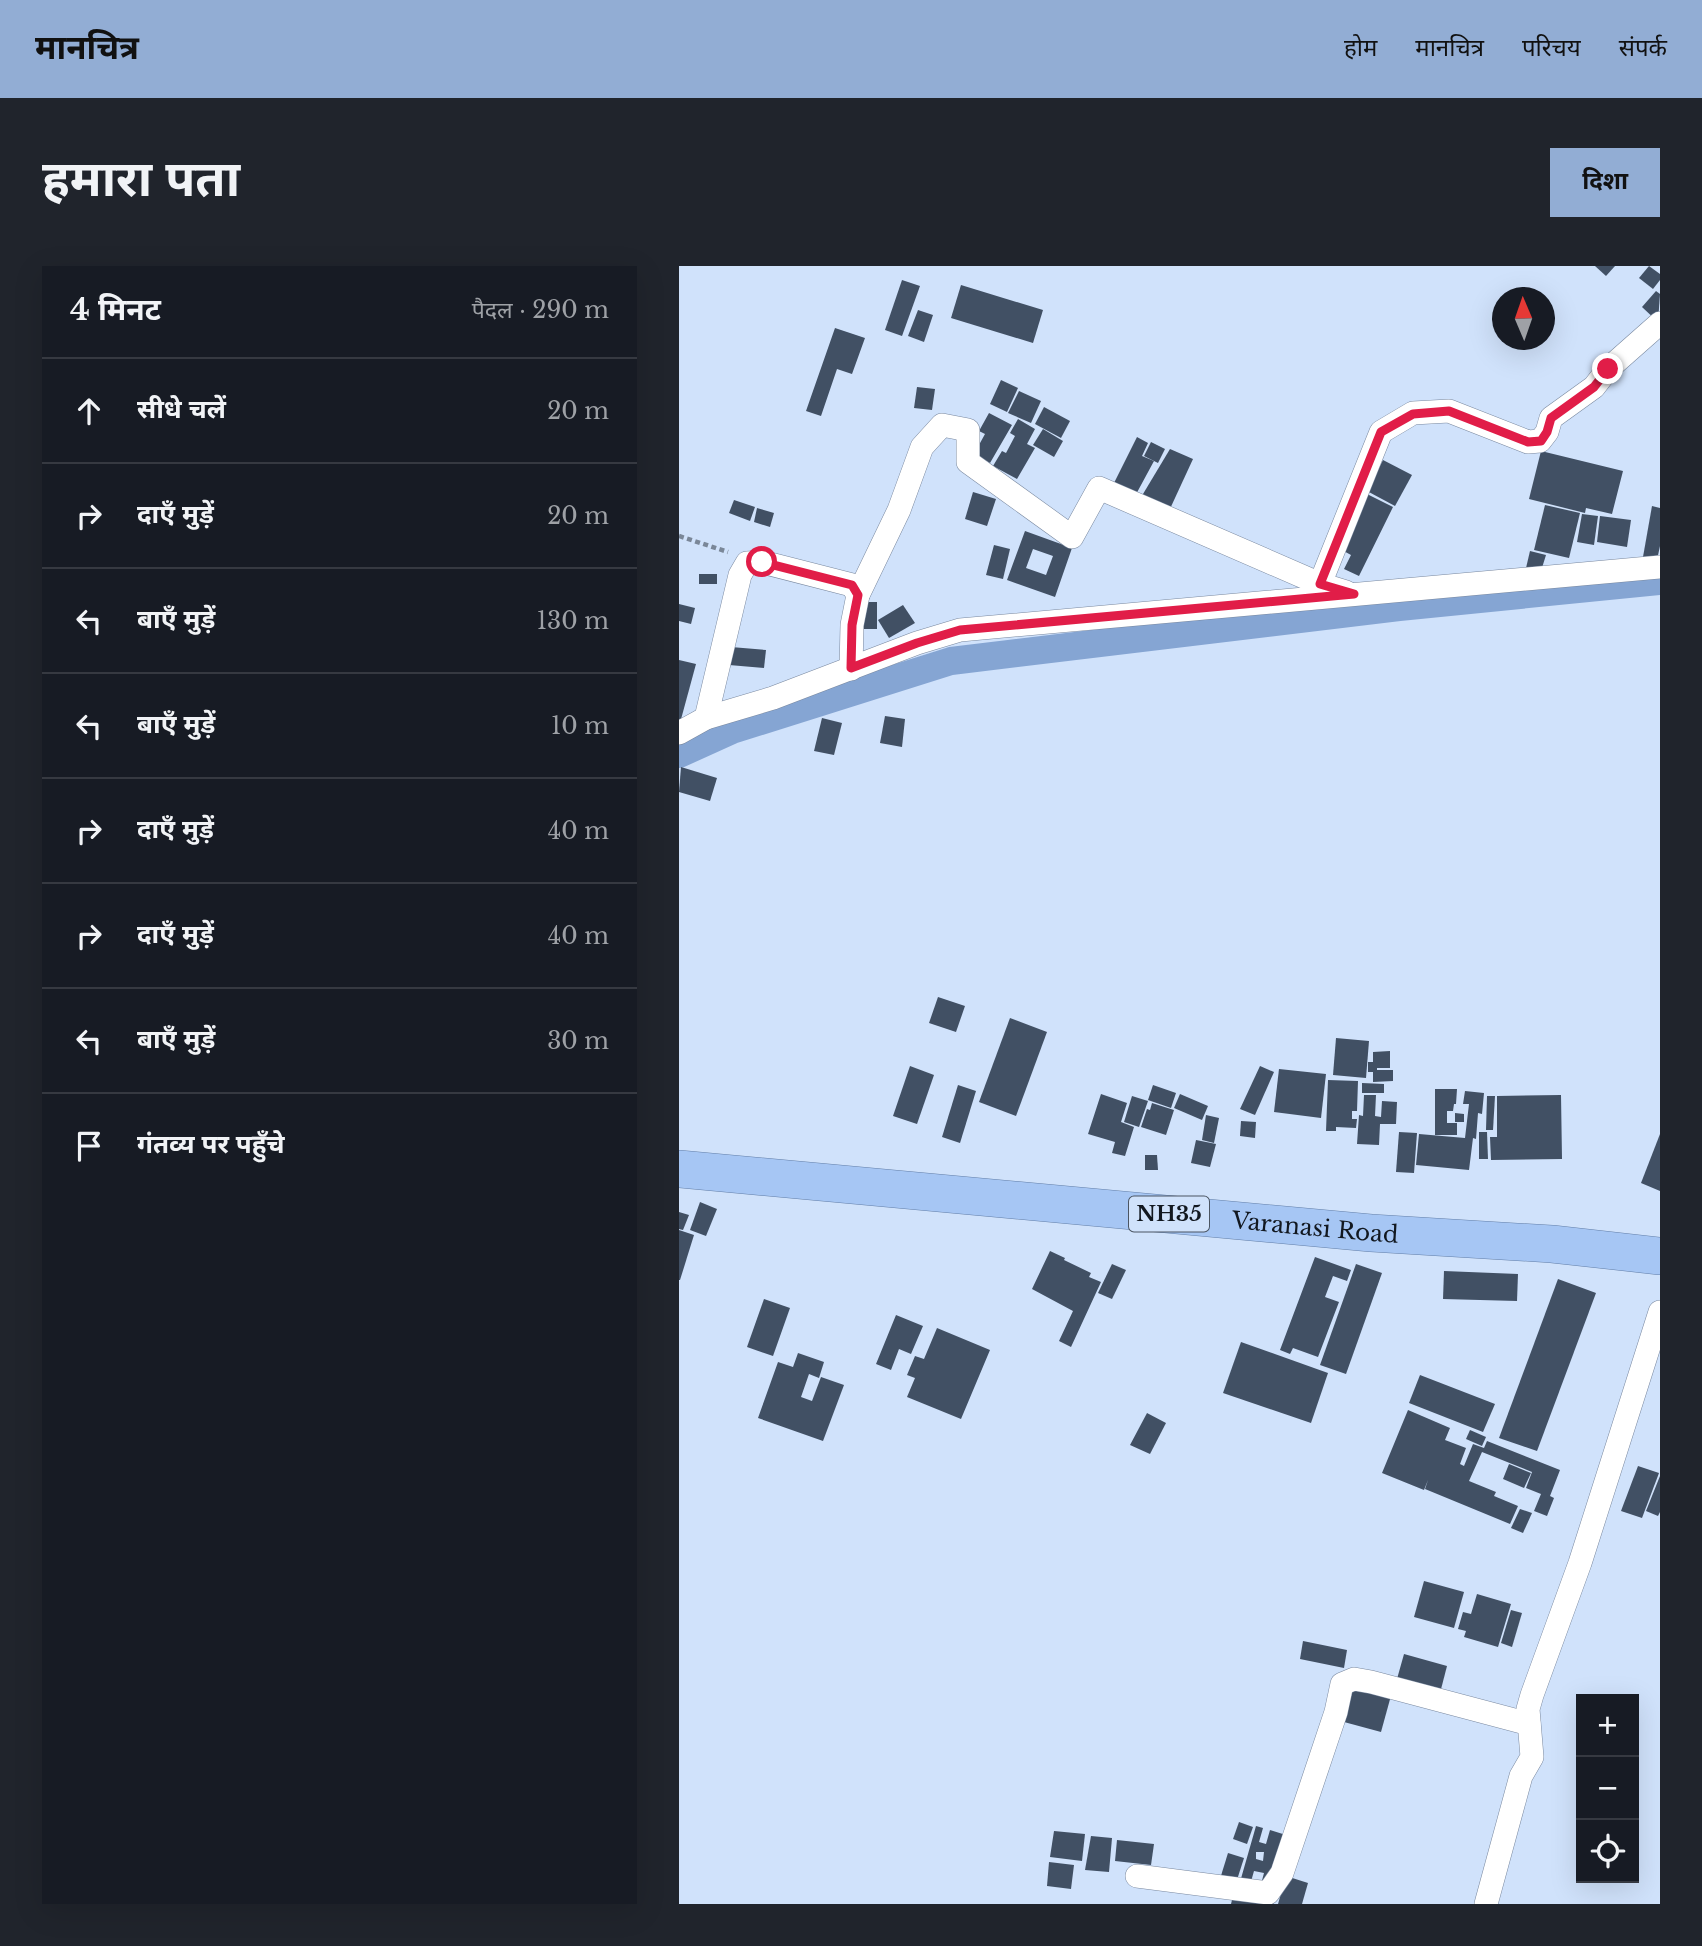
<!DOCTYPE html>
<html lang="hi">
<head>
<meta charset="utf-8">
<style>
	body { margin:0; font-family:"Libre Baskerville","Noto Sans Devanagari",serif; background:#20242c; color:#f1f3f6 }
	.controls { position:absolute; right:21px; bottom:21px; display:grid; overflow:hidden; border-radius:0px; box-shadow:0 7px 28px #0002 }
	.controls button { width:63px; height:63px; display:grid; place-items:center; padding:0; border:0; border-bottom:2px solid #363941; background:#171b24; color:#f1f3f6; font:35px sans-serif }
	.compass { position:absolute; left:813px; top:21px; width:63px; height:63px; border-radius:50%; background:#171b24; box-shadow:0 7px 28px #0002; rotate:358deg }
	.stop { position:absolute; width:21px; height:21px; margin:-16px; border:5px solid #e11d48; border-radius:50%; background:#fff }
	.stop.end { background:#e11d48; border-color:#fff; box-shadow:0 2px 7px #0008 }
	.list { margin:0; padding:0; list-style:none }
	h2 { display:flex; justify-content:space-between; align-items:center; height:91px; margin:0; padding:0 28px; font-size:30px }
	h2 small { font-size:23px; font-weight:400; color:#9ea1a6 }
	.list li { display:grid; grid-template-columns:46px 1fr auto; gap:21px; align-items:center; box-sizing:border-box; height:105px; padding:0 28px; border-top:2px solid #363941 }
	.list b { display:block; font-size:26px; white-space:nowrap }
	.list em { font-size:23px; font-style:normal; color:#9ea1a6 }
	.icon { flex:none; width:38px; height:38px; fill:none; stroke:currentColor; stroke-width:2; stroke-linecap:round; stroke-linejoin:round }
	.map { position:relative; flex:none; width:981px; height:1638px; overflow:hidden; border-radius:0px }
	header { display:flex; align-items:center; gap:42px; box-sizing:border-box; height:98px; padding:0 35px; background:#92add4; color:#111 }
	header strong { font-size:33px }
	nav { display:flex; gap:38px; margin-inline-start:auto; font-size:24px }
	.intro { display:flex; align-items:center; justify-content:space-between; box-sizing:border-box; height:168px; padding:0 42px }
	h1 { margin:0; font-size:49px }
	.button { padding:18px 32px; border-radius:0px; background:#92add4; color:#111; font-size:24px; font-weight:700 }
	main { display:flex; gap:42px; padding:0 42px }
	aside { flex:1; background:#171b24; border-radius:0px; box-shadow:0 7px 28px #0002 }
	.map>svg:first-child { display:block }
</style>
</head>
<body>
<header>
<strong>मानचित्र</strong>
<nav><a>होम</a><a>मानचित्र</a><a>परिचय</a><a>संपर्क</a></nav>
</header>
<div class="intro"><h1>हमारा पता</h1><a class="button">दिशा</a></div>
<main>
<aside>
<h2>4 मिनट<small>पैदल · 290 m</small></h2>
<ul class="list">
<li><svg class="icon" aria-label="ahead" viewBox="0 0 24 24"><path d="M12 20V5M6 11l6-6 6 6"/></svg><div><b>सीधे चलें</b></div><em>20 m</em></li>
<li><svg class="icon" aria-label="right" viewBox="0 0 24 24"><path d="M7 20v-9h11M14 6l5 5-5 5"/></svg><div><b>दाएँ मुड़ें</b></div><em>20 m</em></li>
<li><svg class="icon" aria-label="left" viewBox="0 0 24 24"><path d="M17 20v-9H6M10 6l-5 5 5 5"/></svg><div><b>बाएँ मुड़ें</b></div><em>130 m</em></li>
<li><svg class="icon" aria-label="left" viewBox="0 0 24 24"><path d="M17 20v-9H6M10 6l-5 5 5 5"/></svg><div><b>बाएँ मुड़ें</b></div><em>10 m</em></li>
<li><svg class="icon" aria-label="right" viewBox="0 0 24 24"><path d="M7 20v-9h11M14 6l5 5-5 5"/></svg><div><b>दाएँ मुड़ें</b></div><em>40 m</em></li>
<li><svg class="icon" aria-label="right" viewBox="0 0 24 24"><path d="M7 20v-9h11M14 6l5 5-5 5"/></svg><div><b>दाएँ मुड़ें</b></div><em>40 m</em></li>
<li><svg class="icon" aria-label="left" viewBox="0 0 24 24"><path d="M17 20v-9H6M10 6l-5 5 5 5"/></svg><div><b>बाएँ मुड़ें</b></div><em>30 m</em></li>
<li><svg class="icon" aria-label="arrive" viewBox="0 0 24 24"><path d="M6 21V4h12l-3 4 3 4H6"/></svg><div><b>गंतव्य पर पहुँचे</b></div></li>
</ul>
</aside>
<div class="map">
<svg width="981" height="1638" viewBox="0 0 981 1638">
	<rect width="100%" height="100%" fill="#d0e2fb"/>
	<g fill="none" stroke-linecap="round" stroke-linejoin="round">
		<!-- canal -->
		<path stroke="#85a5d3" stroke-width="28" d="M 0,488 L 53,464 L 272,395 L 720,341 L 981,315"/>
	</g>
	<!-- building -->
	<g fill="#415064" fill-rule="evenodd">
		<path d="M 916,0 L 936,0 L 927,10 Z"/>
		<path d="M 970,0 L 981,8 L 981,14 L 974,23 L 960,12 Z"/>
		<path d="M 223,14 L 241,20 L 223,70 L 206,64 Z"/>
		<path d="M 282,19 L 364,44 L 354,77 L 272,52 Z"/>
		<path d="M 977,25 L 981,28 L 979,56 L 963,41 Z"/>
		<path d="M 239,44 L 254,49 L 245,76 L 229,70 Z"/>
		<path d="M 156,62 L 186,72 L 173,108 L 158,103 L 142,150 L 127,145 Z"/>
		<path d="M 322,114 L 339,122 L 328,146 L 311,138 Z"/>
		<path d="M 238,121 L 256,123 L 253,144 L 235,142 Z"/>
		<path d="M 340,125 L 362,135 L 352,157 L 329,147 Z"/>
		<path d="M 365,141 L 391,155 L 382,172 L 356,158 Z"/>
		<path d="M 310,147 L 333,159 L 311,197 L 295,188 L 306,168 L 300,165 Z"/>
		<path d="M 339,153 L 356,163 L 348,178 L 356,182 L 338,213 L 314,200 L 323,185 L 327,187 L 336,170 L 331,167 Z"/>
		<path d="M 364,163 L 384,175 L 375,191 L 354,179 Z"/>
		<path d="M 458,171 L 469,177 L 463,190 L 475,195 L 455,232 L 433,221 Z"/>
		<path d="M 472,176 L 486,183 L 479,197 L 465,190 Z"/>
		<path d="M 491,183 L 514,193 L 490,245 L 461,233 Z"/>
		<path d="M 862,185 L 944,205 L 933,248 L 907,242 L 906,247 L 850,233 Z"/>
		<path d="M 704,194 L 733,209 L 716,240 L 688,225 Z"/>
		<path d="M 294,226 L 317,233 L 308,260 L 286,253 Z"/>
		<path d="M 688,228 L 714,241 L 680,310 L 665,303 L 672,289 L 661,283 Z"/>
		<path d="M 55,234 L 76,241 L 71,255 L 50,247 Z"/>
		<path d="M 866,239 L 901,247 L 890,292 L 855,284 Z"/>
		<path d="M 973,240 L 981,242 L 981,280 L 978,294 L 964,291 Z"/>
		<path d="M 78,242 L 95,247 L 91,261 L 75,256 Z"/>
		<path d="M 903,248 L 919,250 L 915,279 L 898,276 Z"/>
		<path d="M 921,250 L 952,254 L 948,281 L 918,276 Z"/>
		<path d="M 346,265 L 393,282 L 376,331 L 328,314 ZM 354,283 L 374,290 L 367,309 L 347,302 Z"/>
		<path d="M 315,279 L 331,283 L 324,313 L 307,309 Z"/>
		<path d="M 851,285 L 867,289 L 862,305 L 847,302 Z"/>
		<rect x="20" y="308" width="18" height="10"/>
		<path d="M 187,336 L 198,336 L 198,363 L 178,363 Z"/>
		<path d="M 0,338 L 16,342 L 12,358 L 0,355 Z"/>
		<path d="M 224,339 L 236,357 L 210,372 L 199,354 Z"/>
		<path d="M 52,381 L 87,384 L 85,402 L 50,399 Z"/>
		<path d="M 0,394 L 17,398 L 1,457 L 0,457 Z"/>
		<path d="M 206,450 L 226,453 L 223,481 L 201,477 Z"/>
		<path d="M 143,452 L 163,457 L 155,489 L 135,485 Z"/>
		<path d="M 2,501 L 38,512 L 31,535 L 0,526 Z"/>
		<path d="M 259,731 L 286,740 L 277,766 L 250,757 Z"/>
		<path d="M 331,752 L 368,766 L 337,850 L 300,836 Z"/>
		<path d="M 657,772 L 690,775 L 687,812 L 654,809 Z"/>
		<path d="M 711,785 L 711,802 L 698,802 L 698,804 L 714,804 L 714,815 L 694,816 L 694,806 L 689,806 L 689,796 L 694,796 L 694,786 Z"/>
		<path d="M 231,800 L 255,809 L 238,858 L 214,850 Z"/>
		<path d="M 581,800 L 595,806 L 576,849 L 561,843 Z"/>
		<path d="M 600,803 L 647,808 L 642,852 L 595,846 Z"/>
		<path d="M 649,814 L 679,815 L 678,845 L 673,845 L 673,853 L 678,853 L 677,862 L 657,861 L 657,865 L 647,865 Z"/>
		<path d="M 683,817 L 705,818 L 705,827 L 683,827 Z"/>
		<path d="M 279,819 L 297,825 L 281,877 L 263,871 Z"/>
		<path d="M 474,819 L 497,827 L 492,842 L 469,834 Z"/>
		<path d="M 756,823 L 778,823 L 777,838 L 775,838 L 774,845 L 768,845 L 768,857 L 778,857 L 778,869 L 756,869 Z"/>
		<path d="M 786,825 L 805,827 L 803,848 L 799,847 L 797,873 L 794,872 L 790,904 L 737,899 L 740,868 L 786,872 L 790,838 L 784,838 Z"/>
		<path d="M 422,828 L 448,837 L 442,856 L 455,861 L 446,890 L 433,887 L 436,876 L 409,868 Z"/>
		<path d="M 501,828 L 529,840 L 523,854 L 495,842 Z"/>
		<path d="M 685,829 L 697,829 L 696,850 L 702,851 L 703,835 L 718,836 L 717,858 L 701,858 L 700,879 L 678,878 L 680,849 L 684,850 Z"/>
		<path d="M 882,829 L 883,893 L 812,894 L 811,871 L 818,871 L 818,830 Z"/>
		<path d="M 453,830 L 469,835 L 460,861 L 445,856 Z"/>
		<path d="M 808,830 L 816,830 L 814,864 L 807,864 Z"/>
		<path d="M 473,837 L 495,844 L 487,869 L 462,861 L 468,843 L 471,844 Z"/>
		<path d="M 776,847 L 785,848 L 785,856 L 776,856 Z"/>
		<path d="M 527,849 L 540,852 L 535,877 L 523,874 Z"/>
		<path d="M 562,855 L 577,856 L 576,872 L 561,870 Z"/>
		<path d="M 720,866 L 738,867 L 735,907 L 717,906 Z"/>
		<path d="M 800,866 L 808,866 L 809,893 L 800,893 Z"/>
		<path d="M 981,868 L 981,925 L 962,917 Z"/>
		<path d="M 517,874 L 537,878 L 531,901 L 512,897 Z"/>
		<path d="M 466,889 L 478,889 L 479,904 L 466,904 Z"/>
		<path d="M 21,936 L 38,943 L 27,970 L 11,964 Z"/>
		<path d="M 0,946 L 10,949 L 4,964 L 0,963 Z"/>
		<path d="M 0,964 L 15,969 L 1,1014 L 0,1014 Z"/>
		<path d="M 371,985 L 386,992 L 385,994 L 412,1007 L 410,1011 L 422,1016 L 392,1081 L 380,1075 L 394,1045 L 353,1023 Z"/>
		<path d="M 636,991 L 672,1004 L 668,1015 L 654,1010 L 646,1031 L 660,1036 L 639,1091 L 614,1082 L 611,1088 L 601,1084 Z"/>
		<path d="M 433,998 L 447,1004 L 433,1033 L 419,1027 Z"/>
		<path d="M 677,998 L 703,1007 L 667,1108 L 641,1099 Z"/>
		<path d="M 765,1005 L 839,1008 L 838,1035 L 764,1033 Z"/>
		<path d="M 879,1013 L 917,1027 L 858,1185 L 820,1172 Z"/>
		<path d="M 85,1033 L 111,1042 L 94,1090 L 68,1081 Z"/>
		<path d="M 217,1049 L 244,1060 L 232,1088 L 220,1083 L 212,1104 L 197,1098 Z"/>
		<path d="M 258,1062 L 311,1084 L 282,1153 L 228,1131 L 236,1112 L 228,1109 L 236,1090 L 245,1093 Z"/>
		<path d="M 562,1076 L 649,1107 L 632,1157 L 544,1127 Z"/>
		<path d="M 119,1087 L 145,1096 L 140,1112 L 130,1108 L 122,1131 L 133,1135 L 142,1111 L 165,1119 L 144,1175 L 79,1152 L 99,1096 L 114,1101 Z"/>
		<path d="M 741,1109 L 816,1138 L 804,1166 L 730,1137 Z"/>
		<path d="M 729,1144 L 771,1162 L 766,1174 L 787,1182 L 781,1198 L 785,1200 L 794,1178 L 805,1182 L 808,1175 L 881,1204 L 871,1230 L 875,1232 L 868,1250 L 855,1245 L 862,1228 L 847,1222 L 853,1206 L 803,1186 L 790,1215 L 817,1226 L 815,1230 L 839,1240 L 831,1258 L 746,1223 L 749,1214 L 745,1224 L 703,1207 Z"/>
		<path d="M 468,1147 L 487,1157 L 471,1188 L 451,1179 Z"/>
		<path d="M 791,1164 L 807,1171 L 803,1180 L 787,1173 Z"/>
		<path d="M 830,1198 L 852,1207 L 845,1222 L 824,1213 Z"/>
		<path d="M 959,1200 L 980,1207 L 963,1252 L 942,1245 Z"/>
		<path d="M 981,1210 L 981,1246 L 979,1250 L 967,1245 Z"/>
		<path d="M 841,1243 L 853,1247 L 844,1267 L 832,1262 Z"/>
		<path d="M 745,1315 L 785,1326 L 775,1362 L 735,1351 Z"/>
		<path d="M 798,1328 L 832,1338 L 819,1381 L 785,1371 L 787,1365 L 779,1363 L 784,1346 L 792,1348 Z"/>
		<path d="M 832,1344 L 843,1347 L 833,1381 L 822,1377 Z"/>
		<path d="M 624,1375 L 668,1384 L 665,1402 L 621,1393 Z"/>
		<path d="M 725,1388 L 768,1400 L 760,1431 L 716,1420 Z"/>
		<path d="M 676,1416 L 713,1426 L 702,1466 L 665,1456 Z"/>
		<path d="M 560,1556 L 574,1561 L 568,1578 L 554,1573 Z"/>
		<path d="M 577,1560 L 584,1562 L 580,1576 L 587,1578 L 591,1564 L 607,1569 L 590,1624 L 581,1622 L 585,1607 L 575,1605 L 571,1619 L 561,1616 ZM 577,1586 L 585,1586 L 584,1595 L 577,1593 Z"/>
		<path d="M 375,1565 L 406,1568 L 403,1595 L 371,1591 Z"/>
		<path d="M 412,1570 L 433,1572 L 430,1606 L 406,1604 Z"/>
		<path d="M 438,1574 L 475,1578 L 472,1599 L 436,1595 Z"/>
		<path d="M 549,1587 L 565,1592 L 557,1617 L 541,1613 Z"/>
		<path d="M 370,1596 L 395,1599 L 392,1623 L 368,1620 Z"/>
		<path d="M 607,1610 L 629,1617 L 623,1638 L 599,1638 Z"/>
		<path d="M 555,1626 L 591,1634 L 590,1638 L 552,1638 Z"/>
	</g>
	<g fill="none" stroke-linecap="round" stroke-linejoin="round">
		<defs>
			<g id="minor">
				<path d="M 641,318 L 702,166 L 734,147 L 770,145 L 849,176 L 861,175 L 868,166 L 872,152 L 915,121 L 929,103 L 981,57"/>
				<path d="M 179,329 L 220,244 L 243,181 L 263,159 L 289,164 L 289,196 L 393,271 L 420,222 L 641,318 L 667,326"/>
				<path d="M 27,452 L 61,309 L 68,297 L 83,296 L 173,319 L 179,329 L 173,359 L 172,403"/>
				<path d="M 0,467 L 27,452 L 94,432 L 238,377 L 281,364 L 981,301"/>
				<path d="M 458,1610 L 589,1627 L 603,1607 L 657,1446 L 663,1418 L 675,1413 L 692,1416 L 850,1458"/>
				<path d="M 807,1638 L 842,1510 L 853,1491 L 849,1443 L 853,1429 L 901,1297 L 981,1046"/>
			</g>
			<g id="trunk">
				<path id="s1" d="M 0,903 L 692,967 L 873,978 L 981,990"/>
			</g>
		</defs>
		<!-- minor casing -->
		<use href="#minor" stroke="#79889f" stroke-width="24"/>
		<!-- trunk casing -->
		<use href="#trunk" stroke="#637fa8" stroke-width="38"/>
		<!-- path -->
		<path stroke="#7a8798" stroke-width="4.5" stroke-dasharray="5 3.5" stroke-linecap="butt" d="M 0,270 L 49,286"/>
		<!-- minor -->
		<use href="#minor" stroke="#fff" stroke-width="23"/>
		<!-- trunk -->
		<use href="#trunk" stroke="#a6c6f4" stroke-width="37"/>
	</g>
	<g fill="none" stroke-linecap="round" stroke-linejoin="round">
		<!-- route -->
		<path stroke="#e11d48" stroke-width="9" d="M 83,296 L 173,319 L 179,329 L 173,359 L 172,402 L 238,377 L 281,364 L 675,328 L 641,318 L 702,166 L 734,148 L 770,145 L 849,176 L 862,175 L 868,166 L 872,152 L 915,121 L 929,103"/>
	</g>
	<g text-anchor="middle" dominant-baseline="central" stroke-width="7" stroke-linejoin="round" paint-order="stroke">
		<!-- shield labels -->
		<rect fill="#d0e2fb" stroke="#4b5562" stroke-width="2" x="450" y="930.5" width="80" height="35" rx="5"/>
		<g font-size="21" font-weight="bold" fill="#121820">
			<text x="490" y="948">NH35</text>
		</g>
		<!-- street labels -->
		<g font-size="23" fill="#121820" stroke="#d0e2fb">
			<text stroke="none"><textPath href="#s1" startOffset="639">Varanasi Road</textPath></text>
		</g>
	</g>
</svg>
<div class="controls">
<button>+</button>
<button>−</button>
<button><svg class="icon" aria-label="locate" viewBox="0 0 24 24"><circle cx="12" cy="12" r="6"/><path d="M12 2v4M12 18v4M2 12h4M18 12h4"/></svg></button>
</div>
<svg class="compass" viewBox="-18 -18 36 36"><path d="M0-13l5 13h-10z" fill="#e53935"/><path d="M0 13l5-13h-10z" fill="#9ea1a6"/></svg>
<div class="stop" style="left:83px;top:296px"></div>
<div class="stop end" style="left:929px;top:103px"></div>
</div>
</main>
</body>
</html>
